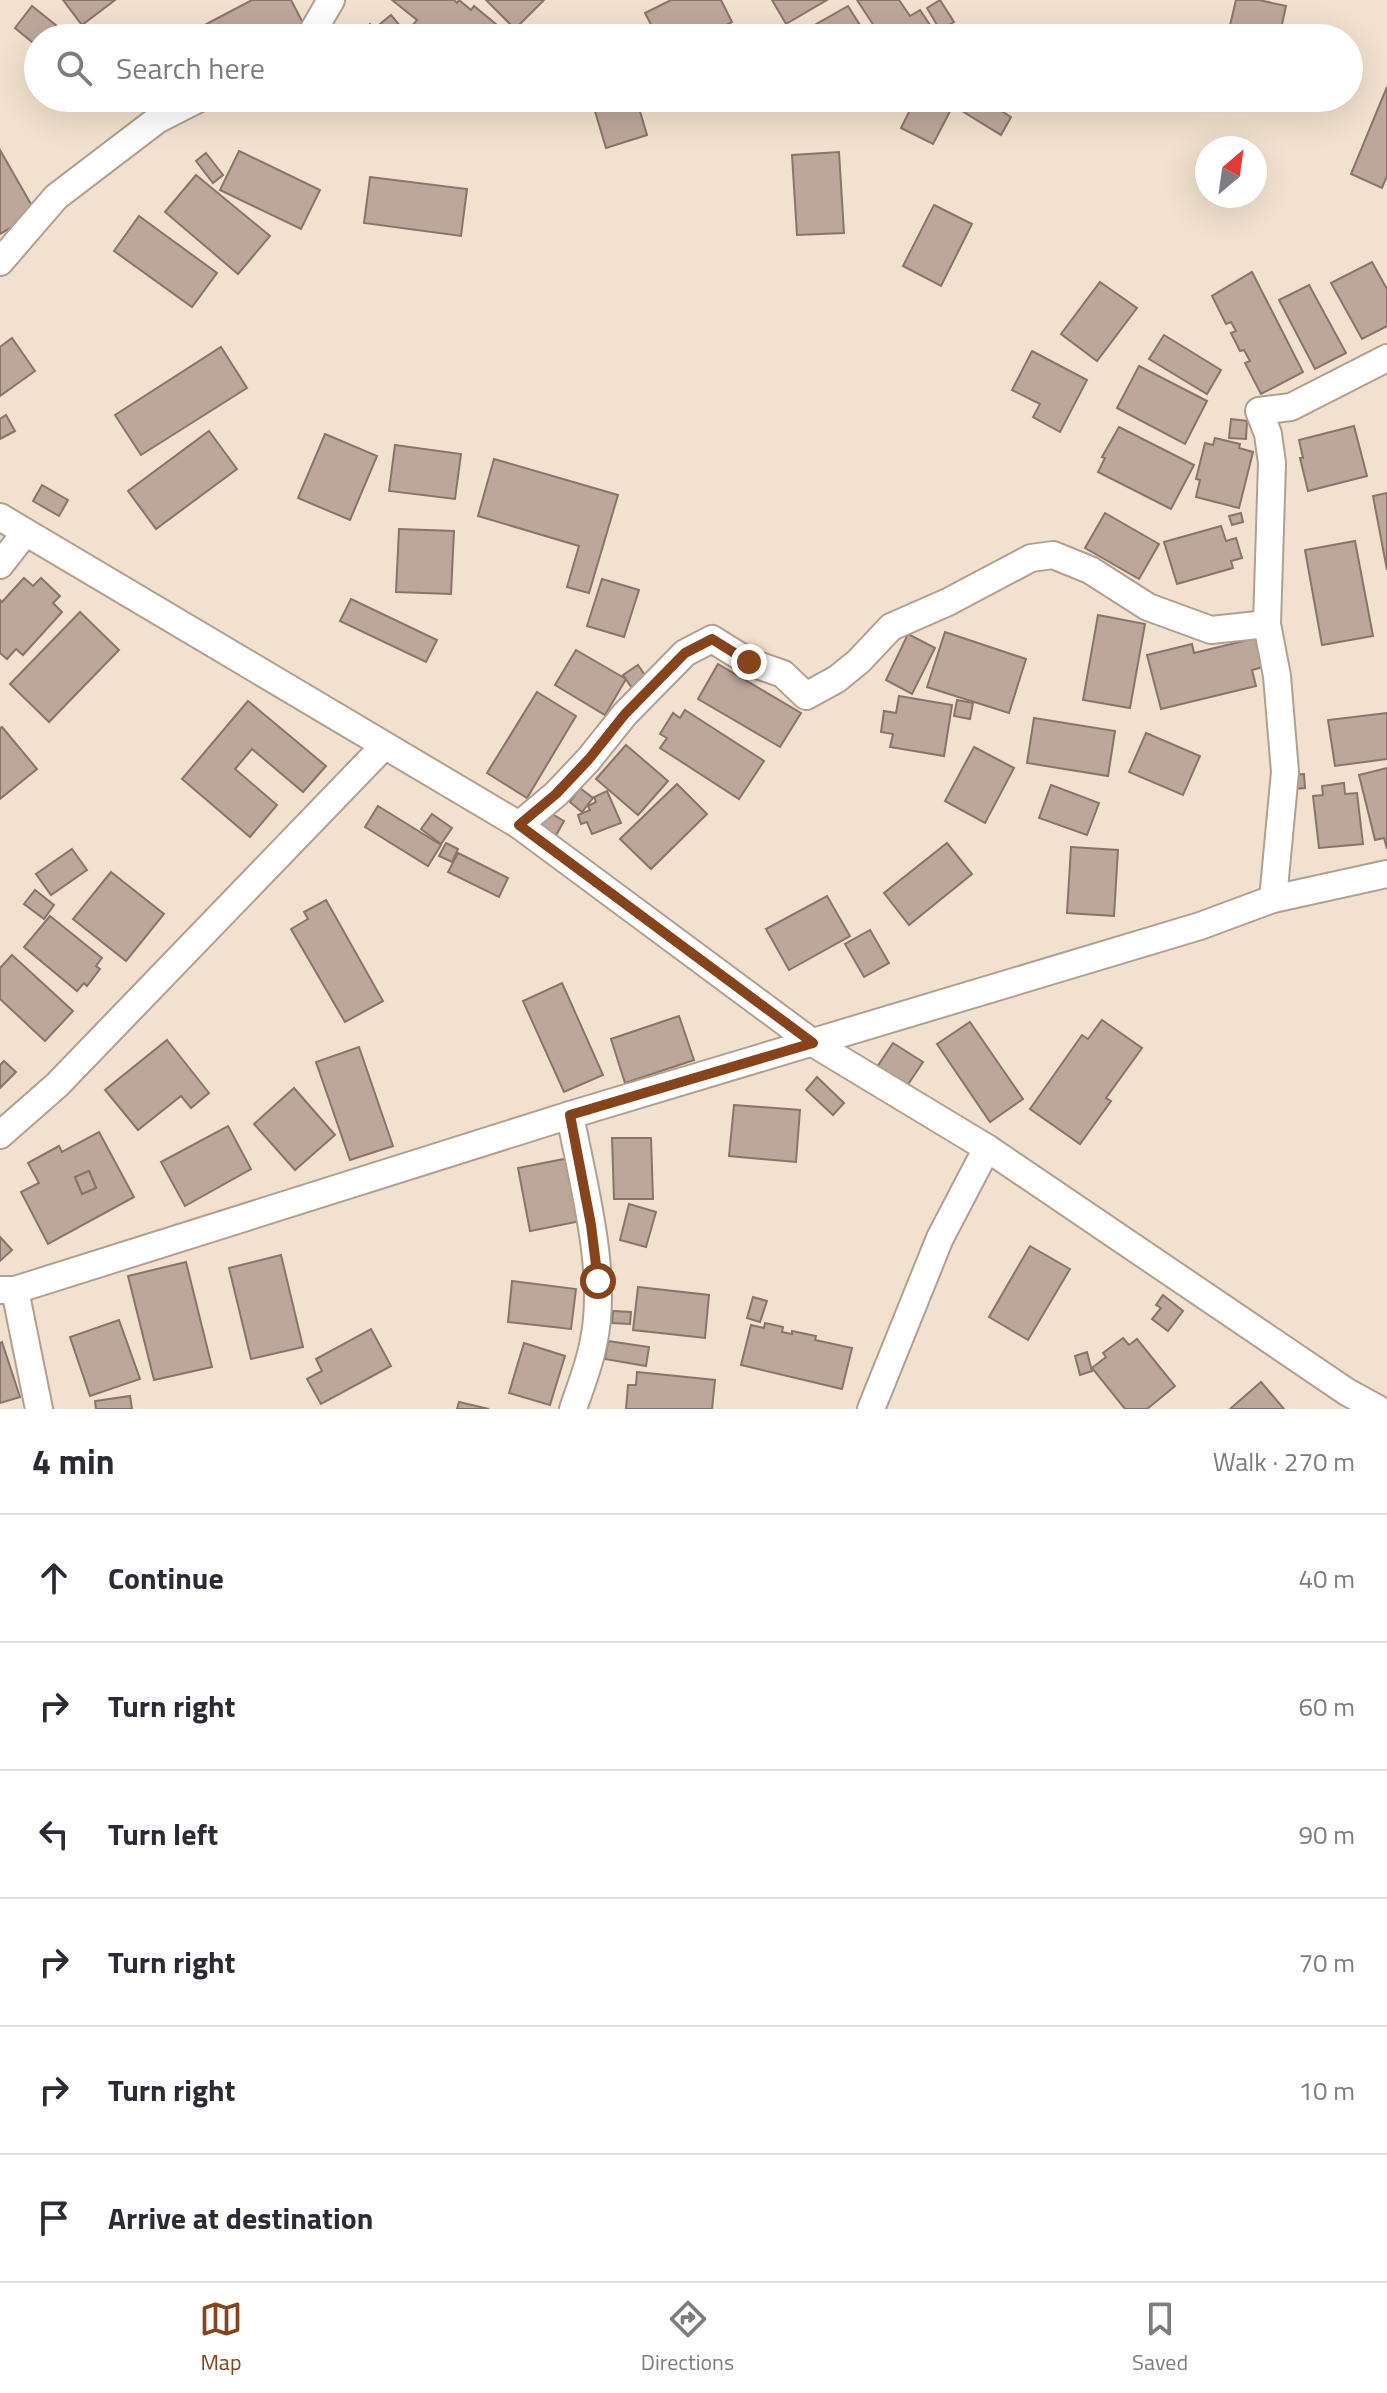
<!DOCTYPE html>
<html lang="en">
<head>
<meta charset="utf-8">
<style>
	body { margin:0; font-family:"Titillium Web",sans-serif; background:#f7f7f7; color:#2b2b33 }
	.compass { position:absolute; left:1195px; top:136px; width:72px; height:72px; border-radius:50%; background:#fff; box-shadow:0 8px 32px #0002; rotate:29deg }
	.stop { position:absolute; width:24px; height:24px; margin:-18px; border:6px solid #874319; border-radius:50%; background:#fff }
	.stop.end { background:#874319; border-color:#fff; box-shadow:0 2px 8px #0008 }
	.list { margin:0; padding:0; list-style:none }
	h2 { display:flex; justify-content:space-between; align-items:center; height:104px; margin:0; padding:0 32px; font-size:34px }
	h2 small { font-size:26px; font-weight:400; color:#7c7c81 }
	.list li { display:grid; grid-template-columns:52px 1fr auto; gap:24px; align-items:center; box-sizing:border-box; height:128px; padding:0 32px; border-top:2px solid #e1e1e2 }
	.list b { display:block; font-size:30px; white-space:nowrap }
	.list em { font-size:26px; font-style:normal; color:#7c7c81 }
	.icon { flex:none; width:44px; height:44px; fill:none; stroke:currentColor; stroke-width:2; stroke-linecap:round; stroke-linejoin:round }
	.map { position:relative; flex:none; width:1387px; height:1409px; overflow:hidden }
	.search { position:absolute; background:#fff; box-shadow:0 8px 32px #0002; left:24px; right:24px; top:24px; height:88px; display:flex; align-items:center; gap:20px; box-sizing:border-box; padding:0 28px; border-radius:44px; color:#7c7c81; font-size:30px }
	.sheet { height:872px; background:#fff }
	nav { display:flex; justify-content:space-around; align-items:center; box-sizing:border-box; height:112px; border-top:2px solid #e1e1e2; background:#fff; font-size:22px; color:#7c7c81 }
	nav a { display:grid; justify-items:center; gap:4px }
	nav .on { color:#874319 }
	.map>svg:first-child { display:block }
</style>
</head>
<body>
<div class="map">
<svg width="1387" height="1409" viewBox="0 0 1387 1409">
	<rect width="100%" height="100%" fill="#f2e1ce"/>
	<!-- building -->
	<g fill="#bda79b" stroke="#897469" stroke-width="2" fill-rule="evenodd">
		<path d="M 63,0 L 115,0 L 82,25 Z"/>
		<path d="M 252,0 L 291,0 L 304,25 L 279,38 L 180,38 Z"/>
		<path d="M 392,0 L 454,0 L 457,3 L 459,0 L 471,10 L 474,6 L 503,30 L 497,38 L 463,38 L 460,35 L 457,38 L 421,38 L 417,34 L 419,31 L 412,26 L 417,20 Z"/>
		<path d="M 486,0 L 544,0 L 515,29 Z"/>
		<path d="M 671,0 L 721,0 L 732,22 L 701,38 L 658,38 L 645,13 Z"/>
		<path d="M 772,0 L 827,0 L 786,24 Z"/>
		<path d="M 857,0 L 899,0 L 910,16 L 920,10 L 936,34 L 929,38 L 915,38 L 909,30 L 897,38 L 882,38 Z"/>
		<path d="M 940,0 L 954,22 L 940,30 L 927,8 Z"/>
		<path d="M 1236,0 L 1259,0 L 1286,6 L 1279,38 L 1227,38 Z"/>
		<path d="M 32,6 L 72,38 L 38,38 L 38,47 L 15,28 Z"/>
		<path d="M 848,6 L 868,38 L 810,38 L 806,30 Z"/>
		<path d="M 391,15 L 410,38 L 362,38 L 359,33 L 370,24 L 374,29 Z"/>
		<path d="M 962,26 L 977,37 L 982,32 L 990,38 L 953,38 Z"/>
		<path d="M 1387,87 L 1387,176 L 1382,188 L 1351,174 Z"/>
		<path d="M 384,98 L 404,98 L 392,108 Z"/>
		<path d="M 591,98 L 636,98 L 647,135 L 606,148 Z"/>
		<path d="M 869,98 L 892,98 L 879,109 Z"/>
		<path d="M 916,98 L 957,98 L 933,144 L 901,128 Z"/>
		<path d="M 959,98 L 981,98 L 1011,117 L 1001,135 L 954,106 Z"/>
		<path d="M 1011,98 L 1029,98 L 1024,106 Z"/>
		<path d="M 0,150 L 36,213 L 0,234 Z"/>
		<path d="M 239,151 L 320,190 L 301,229 L 220,190 Z"/>
		<path d="M 839,152 L 844,233 L 797,235 L 792,155 Z"/>
		<path d="M 206,153 L 223,175 L 213,183 L 196,161 Z"/>
		<path d="M 196,175 L 270,236 L 238,274 L 165,212 Z"/>
		<path d="M 370,177 L 467,189 L 461,236 L 364,223 Z"/>
		<path d="M 934,205 L 972,224 L 941,286 L 903,266 Z"/>
		<path d="M 139,216 L 217,273 L 192,307 L 114,251 Z"/>
		<path d="M 1372,262 L 1387,289 L 1387,326 L 1362,339 L 1331,283 Z"/>
		<path d="M 1252,272 L 1303,372 L 1261,394 L 1245,363 L 1250,361 L 1244,350 L 1240,351 L 1231,333 L 1236,331 L 1231,322 L 1226,324 L 1212,296 Z"/>
		<path d="M 1100,282 L 1137,308 L 1097,361 L 1061,334 Z"/>
		<path d="M 1309,285 L 1346,353 L 1315,369 L 1279,300 Z"/>
		<path d="M 1164,335 L 1221,370 L 1207,394 L 1149,359 Z"/>
		<path d="M 12,338 L 35,371 L 0,396 L 0,347 Z"/>
		<path d="M 221,347 L 247,388 L 141,455 L 115,415 Z"/>
		<path d="M 1032,351 L 1087,380 L 1060,432 L 1033,417 L 1040,404 L 1012,390 Z"/>
		<path d="M 1139,366 L 1207,401 L 1185,444 L 1117,408 Z"/>
		<path d="M 6,415 L 15,431 L 0,439 L 0,419 Z"/>
		<path d="M 1231,419 L 1247,421 L 1246,439 L 1229,438 Z"/>
		<path d="M 1354,426 L 1367,476 L 1308,491 L 1300,458 L 1303,458 L 1299,440 Z"/>
		<path d="M 1119,427 L 1194,465 L 1171,509 L 1098,472 L 1105,458 L 1102,457 Z"/>
		<path d="M 209,431 L 237,469 L 156,529 L 128,491 Z"/>
		<path d="M 325,434 L 377,456 L 350,520 L 298,498 Z"/>
		<path d="M 1215,438 L 1240,444 L 1239,448 L 1253,452 L 1239,508 L 1196,497 L 1200,480 L 1196,479 L 1205,443 L 1213,445 Z"/>
		<path d="M 395,445 L 461,454 L 455,499 L 389,491 Z"/>
		<path d="M 494,459 L 618,495 L 589,593 L 567,587 L 579,546 L 478,516 Z"/>
		<path d="M 42,485 L 68,500 L 59,516 L 33,501 Z"/>
		<path d="M 1387,493 L 1387,570 L 1373,496 Z"/>
		<path d="M 1105,513 L 1159,544 L 1139,579 L 1085,548 Z"/>
		<path d="M 1241,513 L 1243,522 L 1232,525 L 1229,516 Z"/>
		<path d="M 1221,526 L 1226,541 L 1236,538 L 1242,558 L 1231,561 L 1233,568 L 1177,584 L 1164,542 Z"/>
		<path d="M 399,529 L 454,531 L 451,594 L 396,592 Z"/>
		<path d="M 1355,541 L 1373,636 L 1322,645 L 1305,550 Z"/>
		<path d="M 24,578 L 33,586 L 41,578 L 60,596 L 53,603 L 62,612 L 23,655 L 16,649 L 7,659 L 0,653 L 0,600 L 2,602 Z"/>
		<path d="M 602,579 L 639,590 L 624,637 L 587,626 Z"/>
		<path d="M 351,599 L 437,640 L 426,662 L 340,621 Z"/>
		<path d="M 80,612 L 119,650 L 49,722 L 10,684 Z"/>
		<path d="M 1098,615 L 1145,624 L 1130,708 L 1083,700 Z"/>
		<path d="M 945,632 L 1026,659 L 1009,713 L 927,687 Z"/>
		<path d="M 908,634 L 935,648 L 912,694 L 886,680 Z"/>
		<path d="M 1256,638 L 1263,667 L 1252,670 L 1256,686 L 1161,709 L 1147,655 L 1192,644 L 1194,653 Z"/>
		<path d="M 576,650 L 626,679 L 605,715 L 555,685 Z"/>
		<path d="M 718,664 L 801,713 L 780,747 L 698,699 Z"/>
		<path d="M 638,665 L 649,681 L 634,691 L 623,675 Z"/>
		<path d="M 537,692 L 576,716 L 527,798 L 487,773 Z"/>
		<path d="M 899,696 L 952,705 L 944,756 L 890,747 L 893,734 L 881,732 L 884,711 L 896,713 Z"/>
		<path d="M 957,700 L 973,703 L 970,719 L 954,716 Z"/>
		<path d="M 248,701 L 326,766 L 303,792 L 252,749 L 235,769 L 277,805 L 250,837 L 182,779 Z"/>
		<path d="M 685,710 L 764,761 L 739,799 L 660,748 L 667,738 L 660,734 L 673,713 L 680,718 Z"/>
		<path d="M 1387,713 L 1387,759 L 1335,766 L 1328,720 Z"/>
		<path d="M 1034,718 L 1115,731 L 1108,776 L 1027,763 Z"/>
		<path d="M 2,727 L 37,769 L 0,799 L 0,728 Z"/>
		<path d="M 1146,733 L 1200,756 L 1183,795 L 1129,772 Z"/>
		<path d="M 626,745 L 668,781 L 638,815 L 596,779 Z"/>
		<path d="M 974,747 L 1014,768 L 985,823 L 945,801 Z"/>
		<path d="M 1387,768 L 1387,849 L 1384,838 L 1375,840 L 1359,775 Z"/>
		<path d="M 1304,774 L 1305,788 L 1294,789 L 1293,775 Z"/>
		<path d="M 1344,783 L 1345,794 L 1357,793 L 1363,844 L 1319,848 L 1313,796 L 1323,795 L 1322,786 Z"/>
		<path d="M 677,784 L 707,814 L 651,869 L 620,839 Z"/>
		<path d="M 1051,785 L 1099,803 L 1087,835 L 1039,818 Z"/>
		<path d="M 580,788 L 593,798 L 582,812 L 570,802 Z"/>
		<path d="M 607,791 L 621,823 L 592,834 L 587,822 L 581,824 L 578,815 L 590,810 L 588,806 L 596,802 L 594,797 Z"/>
		<path d="M 378,806 L 441,845 L 428,866 L 365,827 Z"/>
		<path d="M 547,811 L 564,821 L 551,844 L 534,834 Z"/>
		<path d="M 432,814 L 452,828 L 441,844 L 421,829 Z"/>
		<path d="M 446,843 L 458,849 L 452,862 L 439,856 Z"/>
		<path d="M 947,843 L 972,874 L 909,925 L 884,893 Z"/>
		<path d="M 1071,847 L 1118,850 L 1114,916 L 1067,913 Z"/>
		<path d="M 72,849 L 87,870 L 51,895 L 36,874 Z"/>
		<path d="M 458,853 L 508,878 L 499,897 L 448,872 Z"/>
		<path d="M 111,872 L 164,914 L 126,961 L 73,919 Z"/>
		<path d="M 35,890 L 54,905 L 44,919 L 24,904 Z"/>
		<path d="M 827,896 L 850,936 L 789,970 L 766,929 Z"/>
		<path d="M 326,900 L 383,1001 L 345,1022 L 291,929 L 308,919 L 304,912 Z"/>
		<path d="M 50,916 L 102,958 L 96,966 L 100,969 L 87,986 L 84,983 L 77,991 L 24,947 Z"/>
		<path d="M 870,930 L 889,963 L 864,977 L 845,944 Z"/>
		<path d="M 12,955 L 73,1011 L 45,1041 L 0,999 L 0,968 Z"/>
		<path d="M 562,983 L 603,1075 L 564,1092 L 523,1001 Z"/>
		<path d="M 679,1016 L 694,1060 L 625,1083 L 611,1039 Z"/>
		<path d="M 1102,1020 L 1142,1048 L 1106,1098 L 1111,1101 L 1080,1144 L 1030,1109 L 1082,1035 L 1088,1039 Z"/>
		<path d="M 970,1022 L 1023,1099 L 990,1122 L 937,1044 Z"/>
		<path d="M 167,1040 L 209,1093 L 191,1108 L 181,1096 L 138,1130 L 105,1090 Z"/>
		<path d="M 893,1043 L 923,1062 L 907,1086 L 877,1067 Z"/>
		<path d="M 359,1047 L 393,1146 L 350,1160 L 316,1062 Z"/>
		<path d="M 4,1061 L 16,1072 L 0,1088 L 0,1065 Z"/>
		<path d="M 817,1077 L 844,1103 L 833,1115 L 806,1090 Z"/>
		<path d="M 294,1088 L 335,1135 L 295,1170 L 254,1124 Z"/>
		<path d="M 734,1105 L 800,1110 L 796,1162 L 729,1156 Z"/>
		<path d="M 228,1126 L 251,1169 L 185,1206 L 161,1162 Z"/>
		<path d="M 99,1132 L 134,1197 L 48,1244 L 21,1192 L 39,1183 L 28,1163 L 59,1146 L 62,1152 ZM 89,1171 L 96,1188 L 82,1194 L 75,1177 Z"/>
		<path d="M 612,1138 L 651,1138 L 653,1199 L 614,1199 Z"/>
		<path d="M 569,1158 L 581,1221 L 530,1231 L 518,1168 Z"/>
		<path d="M 89,1171 L 96,1188 L 82,1194 L 75,1177 Z"/>
		<path d="M 629,1204 L 656,1212 L 646,1247 L 620,1240 Z"/>
		<path d="M 0,1237 L 12,1250 L 0,1261 Z"/>
		<path d="M 1030,1246 L 1070,1269 L 1028,1340 L 989,1317 Z"/>
		<path d="M 281,1255 L 303,1347 L 251,1359 L 229,1268 Z"/>
		<path d="M 186,1262 L 212,1367 L 154,1380 L 128,1276 Z"/>
		<path d="M 512,1281 L 576,1289 L 571,1329 L 508,1322 Z"/>
		<path d="M 638,1287 L 709,1295 L 705,1338 L 633,1330 Z"/>
		<path d="M 1163,1295 L 1183,1311 L 1168,1331 L 1152,1319 L 1161,1308 L 1156,1305 Z"/>
		<path d="M 753,1297 L 767,1301 L 760,1322 L 747,1318 Z"/>
		<path d="M 613,1311 L 631,1312 L 630,1324 L 612,1323 Z"/>
		<path d="M 119,1320 L 140,1379 L 90,1396 L 70,1337 Z"/>
		<path d="M 765,1323 L 783,1327 L 782,1332 L 792,1334 L 792,1331 L 816,1336 L 815,1340 L 852,1348 L 842,1389 L 741,1365 L 751,1325 L 764,1328 Z"/>
		<path d="M 371,1329 L 391,1366 L 321,1404 L 307,1379 L 322,1371 L 316,1359 Z"/>
		<path d="M 1123,1338 L 1129,1345 L 1137,1339 L 1175,1386 L 1147,1409 L 1125,1409 L 1092,1368 L 1106,1357 L 1103,1353 Z"/>
		<path d="M 608,1341 L 649,1347 L 646,1366 L 605,1359 Z"/>
		<path d="M 2,1342 L 20,1397 L 0,1403 L 0,1343 Z"/>
		<path d="M 524,1343 L 565,1356 L 550,1405 L 509,1393 Z"/>
		<path d="M 1087,1352 L 1092,1371 L 1080,1375 L 1075,1356 Z"/>
		<path d="M 637,1372 L 715,1380 L 712,1409 L 626,1409 L 628,1385 L 636,1385 Z"/>
		<path d="M 1261,1382 L 1284,1409 L 1230,1409 Z"/>
		<path d="M 130,1396 L 132,1409 L 96,1409 L 95,1401 Z"/>
		<path d="M 459,1402 L 489,1409 L 457,1409 Z"/>
	</g>
	<g fill="none" stroke-linecap="round" stroke-linejoin="round">
		<defs>
			<g id="minor">
				<path d="M 309,38 L 331,0"/>
				<path d="M 0,262 L 56,197 L 157,120 L 200,98"/>
				<path d="M 0,517 L 519,825 L 813,1043 L 987,1148 L 1347,1392 L 1378,1409"/>
				<path d="M 0,565 L 25,533"/>
				<path d="M 519,825 L 556,794 L 589,759 L 625,714 L 685,653 L 712,639 L 749,662 L 783,674 L 806,696 L 837,679 L 859,661 L 891,627 L 948,602 L 1031,558 L 1053,555 L 1090,570 L 1148,607 L 1211,630 L 1267,624"/>
				<path d="M 1273,899 L 1285,772 L 1277,676 L 1267,624 L 1272,463 L 1268,434 L 1259,411 L 1291,407 L 1387,358"/>
				<path d="M 570,1115 C 583,1184 609,1275 593,1345 C 589,1366 580,1388 573,1409"/>
				<path d="M 0,1135 L 57,1085 L 384,746"/>
				<path d="M 0,1290 L 15,1290 L 570,1115 L 1200,926 L 1273,899 L 1387,874"/>
				<path d="M 15,1290 L 39,1409"/>
				<path d="M 871,1409 L 940,1238 L 987,1148"/>
			</g>
		</defs>
		<!-- minor casing -->
		<use href="#minor" stroke="#b0a08f" stroke-width="30"/>
		<!-- minor -->
		<use href="#minor" stroke="#fff" stroke-width="26"/>
	</g>
	<g fill="none" stroke-linecap="round" stroke-linejoin="round">
		<!-- route -->
		<path stroke="#874319" stroke-width="10" d="M 598,1281 L 591,1225 L 570,1115 L 813,1043 L 519,825 L 556,794 L 589,759 L 625,714 L 685,653 L 712,639 L 749,662"/>
	</g>
</svg>
<svg class="compass" viewBox="-18 -18 36 36"><path d="M0-13l5 13h-10z" fill="#e53935"/><path d="M0 13l5-13h-10z" fill="#7c7c81"/></svg>
<div class="stop" style="left:598px;top:1281px"></div>
<div class="stop end" style="left:749px;top:662px"></div>
<div class="search"><svg class="icon" aria-label="search" viewBox="0 0 24 24"><circle cx="10" cy="10" r="6"/><path d="M15 15l6 6"/></svg>Search here</div>
</div>
<section class="sheet">
<h2>4 min<small>Walk · 270 m</small></h2>
<ul class="list">
<li><svg class="icon" aria-label="ahead" viewBox="0 0 24 24"><path d="M12 20V5M6 11l6-6 6 6"/></svg><div><b>Continue</b></div><em>40 m</em></li>
<li><svg class="icon" aria-label="right" viewBox="0 0 24 24"><path d="M7 20v-9h11M14 6l5 5-5 5"/></svg><div><b>Turn right</b></div><em>60 m</em></li>
<li><svg class="icon" aria-label="left" viewBox="0 0 24 24"><path d="M17 20v-9H6M10 6l-5 5 5 5"/></svg><div><b>Turn left</b></div><em>90 m</em></li>
<li><svg class="icon" aria-label="right" viewBox="0 0 24 24"><path d="M7 20v-9h11M14 6l5 5-5 5"/></svg><div><b>Turn right</b></div><em>70 m</em></li>
<li><svg class="icon" aria-label="right" viewBox="0 0 24 24"><path d="M7 20v-9h11M14 6l5 5-5 5"/></svg><div><b>Turn right</b></div><em>10 m</em></li>
<li><svg class="icon" aria-label="arrive" viewBox="0 0 24 24"><path d="M6 21V4h12l-3 4 3 4H6"/></svg><div><b>Arrive at destination</b></div></li>
</ul>
</section>
<nav>
<a class="on"><svg class="icon" aria-label="map" viewBox="0 0 24 24"><path d="M3 6l6-2 6 2 6-2v14l-6 2-6-2-6 2zM9 4v14M15 6v14"/></svg>Map</a>
<a><svg class="icon" aria-label="directions" viewBox="0 0 24 24"><path d="M12 3l9 9-9 9-9-9zM9 14v-3h6M13 9l2 2-2 2"/></svg>Directions</a>
<a><svg class="icon" aria-label="saved" viewBox="0 0 24 24"><path d="M7 4h10v16l-5-4-5 4z"/></svg>Saved</a>
</nav>
</body>
</html>
